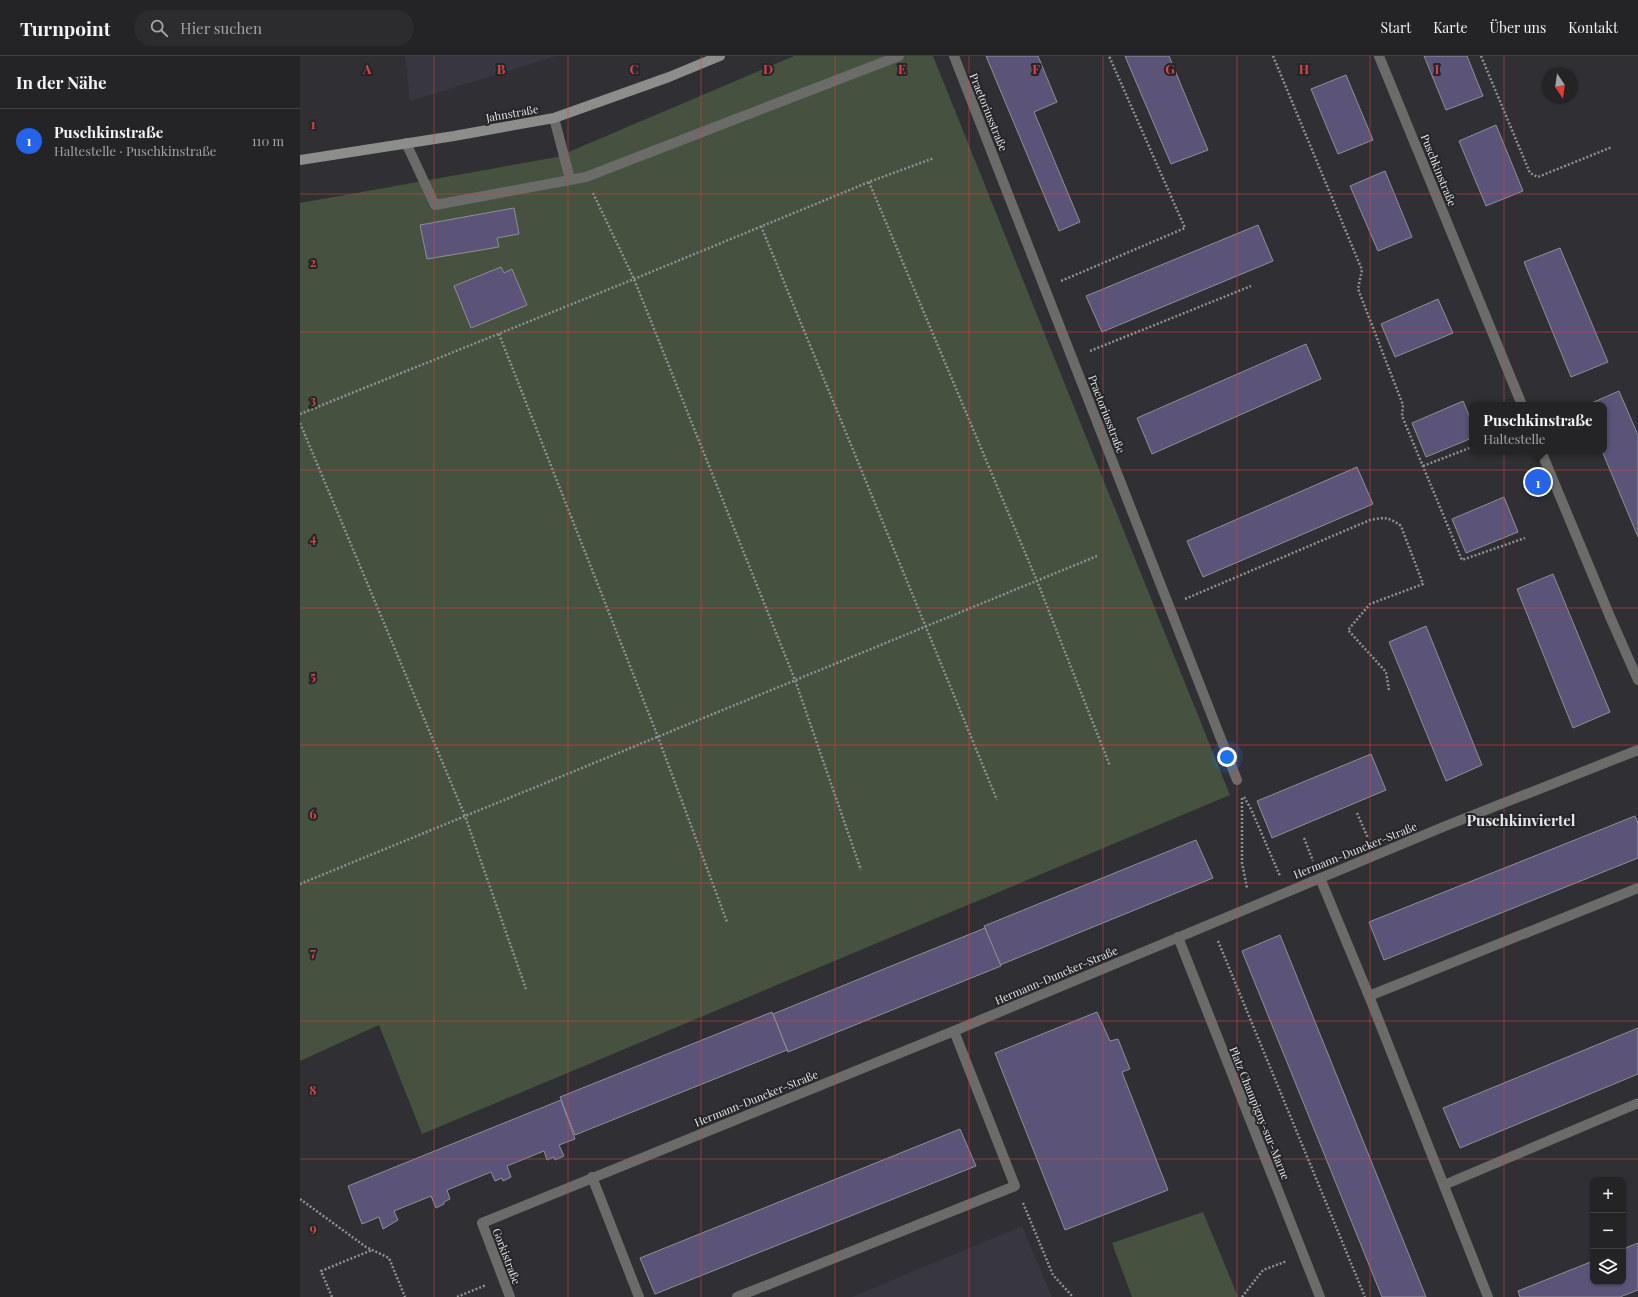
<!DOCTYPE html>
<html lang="de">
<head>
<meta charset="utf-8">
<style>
	body { margin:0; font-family:"Playfair Display",serif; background:#2c2b2e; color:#f1f3f6 }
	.controls { position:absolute; right:12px; bottom:12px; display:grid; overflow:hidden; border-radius:8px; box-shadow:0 1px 3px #0004 }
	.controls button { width:36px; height:36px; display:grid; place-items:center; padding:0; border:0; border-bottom:1px solid #414043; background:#242326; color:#f1f3f6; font:20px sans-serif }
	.compass { position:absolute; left:1242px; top:12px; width:36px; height:36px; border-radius:50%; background:#242326; box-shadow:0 1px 3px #0004; rotate:167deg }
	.you { position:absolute; left:927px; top:701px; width:14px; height:14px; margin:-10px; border:3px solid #fff; border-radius:50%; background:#1a73e8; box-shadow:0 0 0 6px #1a73e833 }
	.badge { display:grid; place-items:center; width:26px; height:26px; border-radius:50%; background:#2563eb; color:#fff; font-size:13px; font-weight:700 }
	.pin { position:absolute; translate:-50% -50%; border:2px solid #fff; box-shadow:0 1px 4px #0006 }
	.popup { position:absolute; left:1169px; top:346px; width:138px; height:52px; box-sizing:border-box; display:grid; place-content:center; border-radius:8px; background:#242326; filter:drop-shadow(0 1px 3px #0005); font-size:13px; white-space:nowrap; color:#a3a4a7 }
	.popup b { font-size:15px; color:#f1f3f6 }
	.popup::after { content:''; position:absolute; left:50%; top:100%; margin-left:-8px; border:8px solid transparent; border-top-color:#242326 }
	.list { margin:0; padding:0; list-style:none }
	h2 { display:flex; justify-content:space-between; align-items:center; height:52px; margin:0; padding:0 16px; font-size:17px }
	h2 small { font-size:13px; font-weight:400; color:#a3a4a7 }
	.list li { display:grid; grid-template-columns:26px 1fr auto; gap:12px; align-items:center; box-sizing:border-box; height:64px; padding:0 16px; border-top:1px solid #414043 }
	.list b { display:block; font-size:15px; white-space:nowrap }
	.list p { margin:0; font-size:13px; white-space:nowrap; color:#a3a4a7 }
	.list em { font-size:13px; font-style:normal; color:#a3a4a7 }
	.icon { flex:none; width:22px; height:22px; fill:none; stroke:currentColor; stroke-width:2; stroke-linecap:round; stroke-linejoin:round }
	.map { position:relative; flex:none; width:1338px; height:1241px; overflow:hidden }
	header { display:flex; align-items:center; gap:24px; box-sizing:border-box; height:56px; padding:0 20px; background:#242326; border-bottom:1px solid #414043 }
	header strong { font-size:19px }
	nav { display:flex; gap:22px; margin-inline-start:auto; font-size:14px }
	.search { width:280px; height:36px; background:#2c2b2e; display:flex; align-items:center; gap:10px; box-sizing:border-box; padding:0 14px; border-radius:22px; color:#a3a4a7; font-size:15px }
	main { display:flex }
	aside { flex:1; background:#242326 }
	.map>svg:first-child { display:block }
</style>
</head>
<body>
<header>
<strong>Turnpoint</strong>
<div class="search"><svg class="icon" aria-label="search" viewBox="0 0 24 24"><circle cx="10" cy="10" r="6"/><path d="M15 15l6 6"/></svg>Hier suchen</div>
<nav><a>Start</a><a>Karte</a><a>Über uns</a><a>Kontakt</a></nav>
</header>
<main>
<aside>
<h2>In der Nähe<small></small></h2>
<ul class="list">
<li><span class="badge">1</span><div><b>Puschkinstraße</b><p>Haltestelle · Puschkinstraße</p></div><em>110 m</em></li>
</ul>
</aside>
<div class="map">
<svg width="1338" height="1241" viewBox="0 0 1338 1241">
	<rect width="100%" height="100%" fill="#302f33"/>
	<!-- built -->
	<g fill="#383641">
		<path d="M 105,0 L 257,0 L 110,45 Z"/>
		<path d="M 722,1170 L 752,1241 L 552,1241 Z"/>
	</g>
	<!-- green -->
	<g fill="#44523f">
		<path d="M 494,0 L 633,0 L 930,739 L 122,1078 L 79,969 L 0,1005 L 0,147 L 257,101 Z"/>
		<path d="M 903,1156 L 938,1241 L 832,1241 L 812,1187 Z"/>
	</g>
	<!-- building -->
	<g fill="#5c5478" stroke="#8f8e93">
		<path d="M 686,0 L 738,0 L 757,46 L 734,56 L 780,166 L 759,175 Z"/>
		<path d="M 825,0 L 869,0 L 908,94 L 871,108 Z"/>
		<path d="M 1124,0 L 1167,0 L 1183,40 L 1146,54 Z"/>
		<path d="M 1046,19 L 1073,84 L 1038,98 L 1011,33 Z"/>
		<path d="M 1196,69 L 1223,135 L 1186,150 L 1159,85 Z"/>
		<path d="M 1085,115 L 1112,181 L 1078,195 L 1050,130 Z"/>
		<path d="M 214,152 L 219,178 L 197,182 L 199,191 L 127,203 L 120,169 Z"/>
		<path d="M 958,169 L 973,205 L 802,276 L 786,240 Z"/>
		<path d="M 1260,192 L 1308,306 L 1271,321 L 1224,206 Z"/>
		<path d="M 201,211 L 204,217 L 212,213 L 227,249 L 171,272 L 154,230 Z"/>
		<path d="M 1138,243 L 1153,277 L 1095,301 L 1081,268 Z"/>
		<path d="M 1006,288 L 1021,323 L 852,398 L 837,362 Z"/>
		<path d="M 1319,335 L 1338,379 L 1338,481 L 1302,395 L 1304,395 L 1304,349 L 1287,349 Z"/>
		<path d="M 1163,345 L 1172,366 L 1172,382 L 1126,401 L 1112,367 Z"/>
		<path d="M 1057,411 L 1073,448 L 903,521 L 887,485 Z"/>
		<path d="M 1204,441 L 1218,476 L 1166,497 L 1152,463 Z"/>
		<path d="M 1253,518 L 1310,656 L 1273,672 L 1217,533 Z"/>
		<path d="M 1126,570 L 1182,709 L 1146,725 L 1089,586 Z"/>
		<path d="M 1071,698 L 1086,734 L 972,782 L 957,745 Z"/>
		<path d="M 1335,760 L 1338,767 L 1338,802 L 1084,904 L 1069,866 Z"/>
		<path d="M 896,784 L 913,822 L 700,909 L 684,870 Z"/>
		<path d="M 685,872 L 701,910 L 488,996 L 473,958 Z"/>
		<path d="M 980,879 L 1126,1241 L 1082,1241 L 942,895 Z"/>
		<path d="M 472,956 L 487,994 L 275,1079 L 260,1041 Z"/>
		<path d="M 797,956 L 810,985 L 818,983 L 830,1013 L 822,1016 L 868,1134 L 765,1174 L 695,997 Z"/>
		<path d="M 1338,972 L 1338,1018 L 1160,1092 L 1143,1052 Z"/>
		<path d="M 261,1044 L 275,1083 L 259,1089 L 264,1100 L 255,1104 L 254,1101 L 247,1104 L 244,1095 L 207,1110 L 211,1121 L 203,1125 L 202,1122 L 195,1125 L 191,1116 L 147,1134 L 150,1143 L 144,1146 L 144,1148 L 136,1152 L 131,1140 L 94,1155 L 98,1164 L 83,1173 L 79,1161 L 62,1168 L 48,1130 Z"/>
		<path d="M 660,1073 L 676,1110 L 355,1238 L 340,1202 Z"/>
		<path d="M 1338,1187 L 1338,1234 L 1320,1241 L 1220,1241 L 1218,1235 L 1293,1205 L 1293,1226 L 1323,1226 L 1323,1193 Z"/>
	</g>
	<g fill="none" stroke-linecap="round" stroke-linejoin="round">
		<!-- path -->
		<g stroke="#909093" stroke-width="2.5" stroke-dasharray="2 2" stroke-linecap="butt">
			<path d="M 973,0 L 1062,214 L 1058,233 L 1103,349 L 1102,360 L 1162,504 L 1225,482"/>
			<path d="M 1181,0 L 1230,117 L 1238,121 L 1312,91"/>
			<path d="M 569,126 L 737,525 L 810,710"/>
			<path d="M 293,137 L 334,223 L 495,624 L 561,814"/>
			<path d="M 461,170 L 697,744"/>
			<path d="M 761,225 L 885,172 L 809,0"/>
			<path d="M 199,278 L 358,681 L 427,866"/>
			<path d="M 790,295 L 951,230"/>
			<path d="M 0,358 L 334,223 L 569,126 L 634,102"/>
			<path d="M 0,367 L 165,760 L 226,933"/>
			<path d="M 1123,410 L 1172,391"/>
			<path d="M 885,543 L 1070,464 C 1085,461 1089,461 1101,470 L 1123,528 L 1070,548 L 1048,574 L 1086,616 L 1089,634"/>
			<path d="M 944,741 L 951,753 L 980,820"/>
			<path d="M 942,742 L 942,807 L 947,832"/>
			<path d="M 1057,757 L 1068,782"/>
			<path d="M 1004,782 L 1013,805"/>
			<path d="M 0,828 L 797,500"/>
			<path d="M 918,885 L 1065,1241"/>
			<path d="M 0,1143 L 66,1191 L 89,1202 L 105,1241"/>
			<path d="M 723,1147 L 753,1219 L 773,1241"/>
			<path d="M 32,1241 L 21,1215 L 72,1194"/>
			<path d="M 157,1241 L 186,1229"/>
			<path d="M 942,1241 L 963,1214 L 987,1205"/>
		</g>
		<!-- lane -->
		<g stroke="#6b6c6a" stroke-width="10">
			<path d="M 254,62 L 270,123"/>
			<path d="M 106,87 L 135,149 L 286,121 L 599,0"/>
			<path d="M 1020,822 L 1069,940 L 1188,1241"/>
			<path d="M 1069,940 L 1338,832"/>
			<path d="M 292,1121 L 339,1241"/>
			<path d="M 1144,1129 L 1338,1047"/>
			<path d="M 437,1241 L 715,1130 L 654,975"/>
		</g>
		<!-- street -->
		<g stroke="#6b6c6a" stroke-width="10">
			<path d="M 654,0 C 750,241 841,483 937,724"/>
			<path d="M 1079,0 L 1222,349"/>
			<path d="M 1241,395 L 1311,563 L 1338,624"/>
			<path d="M 878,881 L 1020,1241"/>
			<path d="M 210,1241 L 182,1167 L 654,975 L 1143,771 L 1338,694"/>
		</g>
		<!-- secondary -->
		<path stroke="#8c8e8b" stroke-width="10" d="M 0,104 L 154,80 L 254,62 L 369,21 L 420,0"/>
	</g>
	<!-- grid -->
	<path fill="none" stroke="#d84445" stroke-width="1" stroke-opacity="0.55" d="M 134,0 L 134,1241M 268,0 L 268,1241M 401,0 L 401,1241M 535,0 L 535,1241M 669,0 L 669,1241M 803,0 L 803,1241M 937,0 L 937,1241M 1070,0 L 1070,1241M 1204,0 L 1204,1241M 0,138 L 1338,138M 0,276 L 1338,276M 0,414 L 1338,414M 0,552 L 1338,552M 0,689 L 1338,689M 0,827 L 1338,827M 0,965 L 1338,965M 0,1103 L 1338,1103"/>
	<g text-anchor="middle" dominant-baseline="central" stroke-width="4" stroke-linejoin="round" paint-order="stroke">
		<!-- street labels -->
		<g font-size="11" fill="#e6e6e9" stroke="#262529">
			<text transform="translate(689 56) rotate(68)">Praetoriusstraße</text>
			<text transform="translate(212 57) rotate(-10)">Jahnstraße</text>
			<text transform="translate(1139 114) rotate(68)">Puschkinstraße</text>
			<text transform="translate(807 358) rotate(69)">Praetoriusstraße</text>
			<text transform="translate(1055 794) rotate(-22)">Hermann-Duncker-Straße</text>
			<text transform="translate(756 919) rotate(-23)">Hermann-Duncker-Straße</text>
			<text transform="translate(456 1042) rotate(-22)">Hermann-Duncker-Straße</text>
			<text transform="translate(960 1057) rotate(68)">Platz Champigny-sur-Marne</text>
			<text transform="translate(207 1200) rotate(69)">Gorkistraße</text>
		</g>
		<!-- district labels -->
		<g font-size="15" font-weight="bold" fill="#e6e6e9" stroke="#262529">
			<text x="1221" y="764">Puschkinviertel</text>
		</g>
	</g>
	<g font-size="13" text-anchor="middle" font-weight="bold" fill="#d84445" stroke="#262529" stroke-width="4" stroke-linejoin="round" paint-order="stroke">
		<text x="67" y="18">A</text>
		<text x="201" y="18">B</text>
		<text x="334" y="18">C</text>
		<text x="468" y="18">D</text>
		<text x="602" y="18">E</text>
		<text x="736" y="18">F</text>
		<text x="870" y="18">G</text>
		<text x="1004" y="18">H</text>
		<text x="1137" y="18">I</text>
		<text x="13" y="73">1</text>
		<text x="13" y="211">2</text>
		<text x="13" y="349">3</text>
		<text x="13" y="487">4</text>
		<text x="13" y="625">5</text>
		<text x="13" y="763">6</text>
		<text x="13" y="901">7</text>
		<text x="13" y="1039">8</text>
		<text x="13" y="1177">9</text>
	</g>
</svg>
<div class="controls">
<button>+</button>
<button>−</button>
<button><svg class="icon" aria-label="layers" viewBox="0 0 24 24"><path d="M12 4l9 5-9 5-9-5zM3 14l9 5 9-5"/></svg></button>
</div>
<svg class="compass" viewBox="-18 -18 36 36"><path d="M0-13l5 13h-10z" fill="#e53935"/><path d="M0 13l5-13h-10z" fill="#a3a4a7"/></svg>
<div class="you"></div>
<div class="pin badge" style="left:1238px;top:426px">1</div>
<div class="popup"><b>Puschkinstraße</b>Haltestelle</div>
</div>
</main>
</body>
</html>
